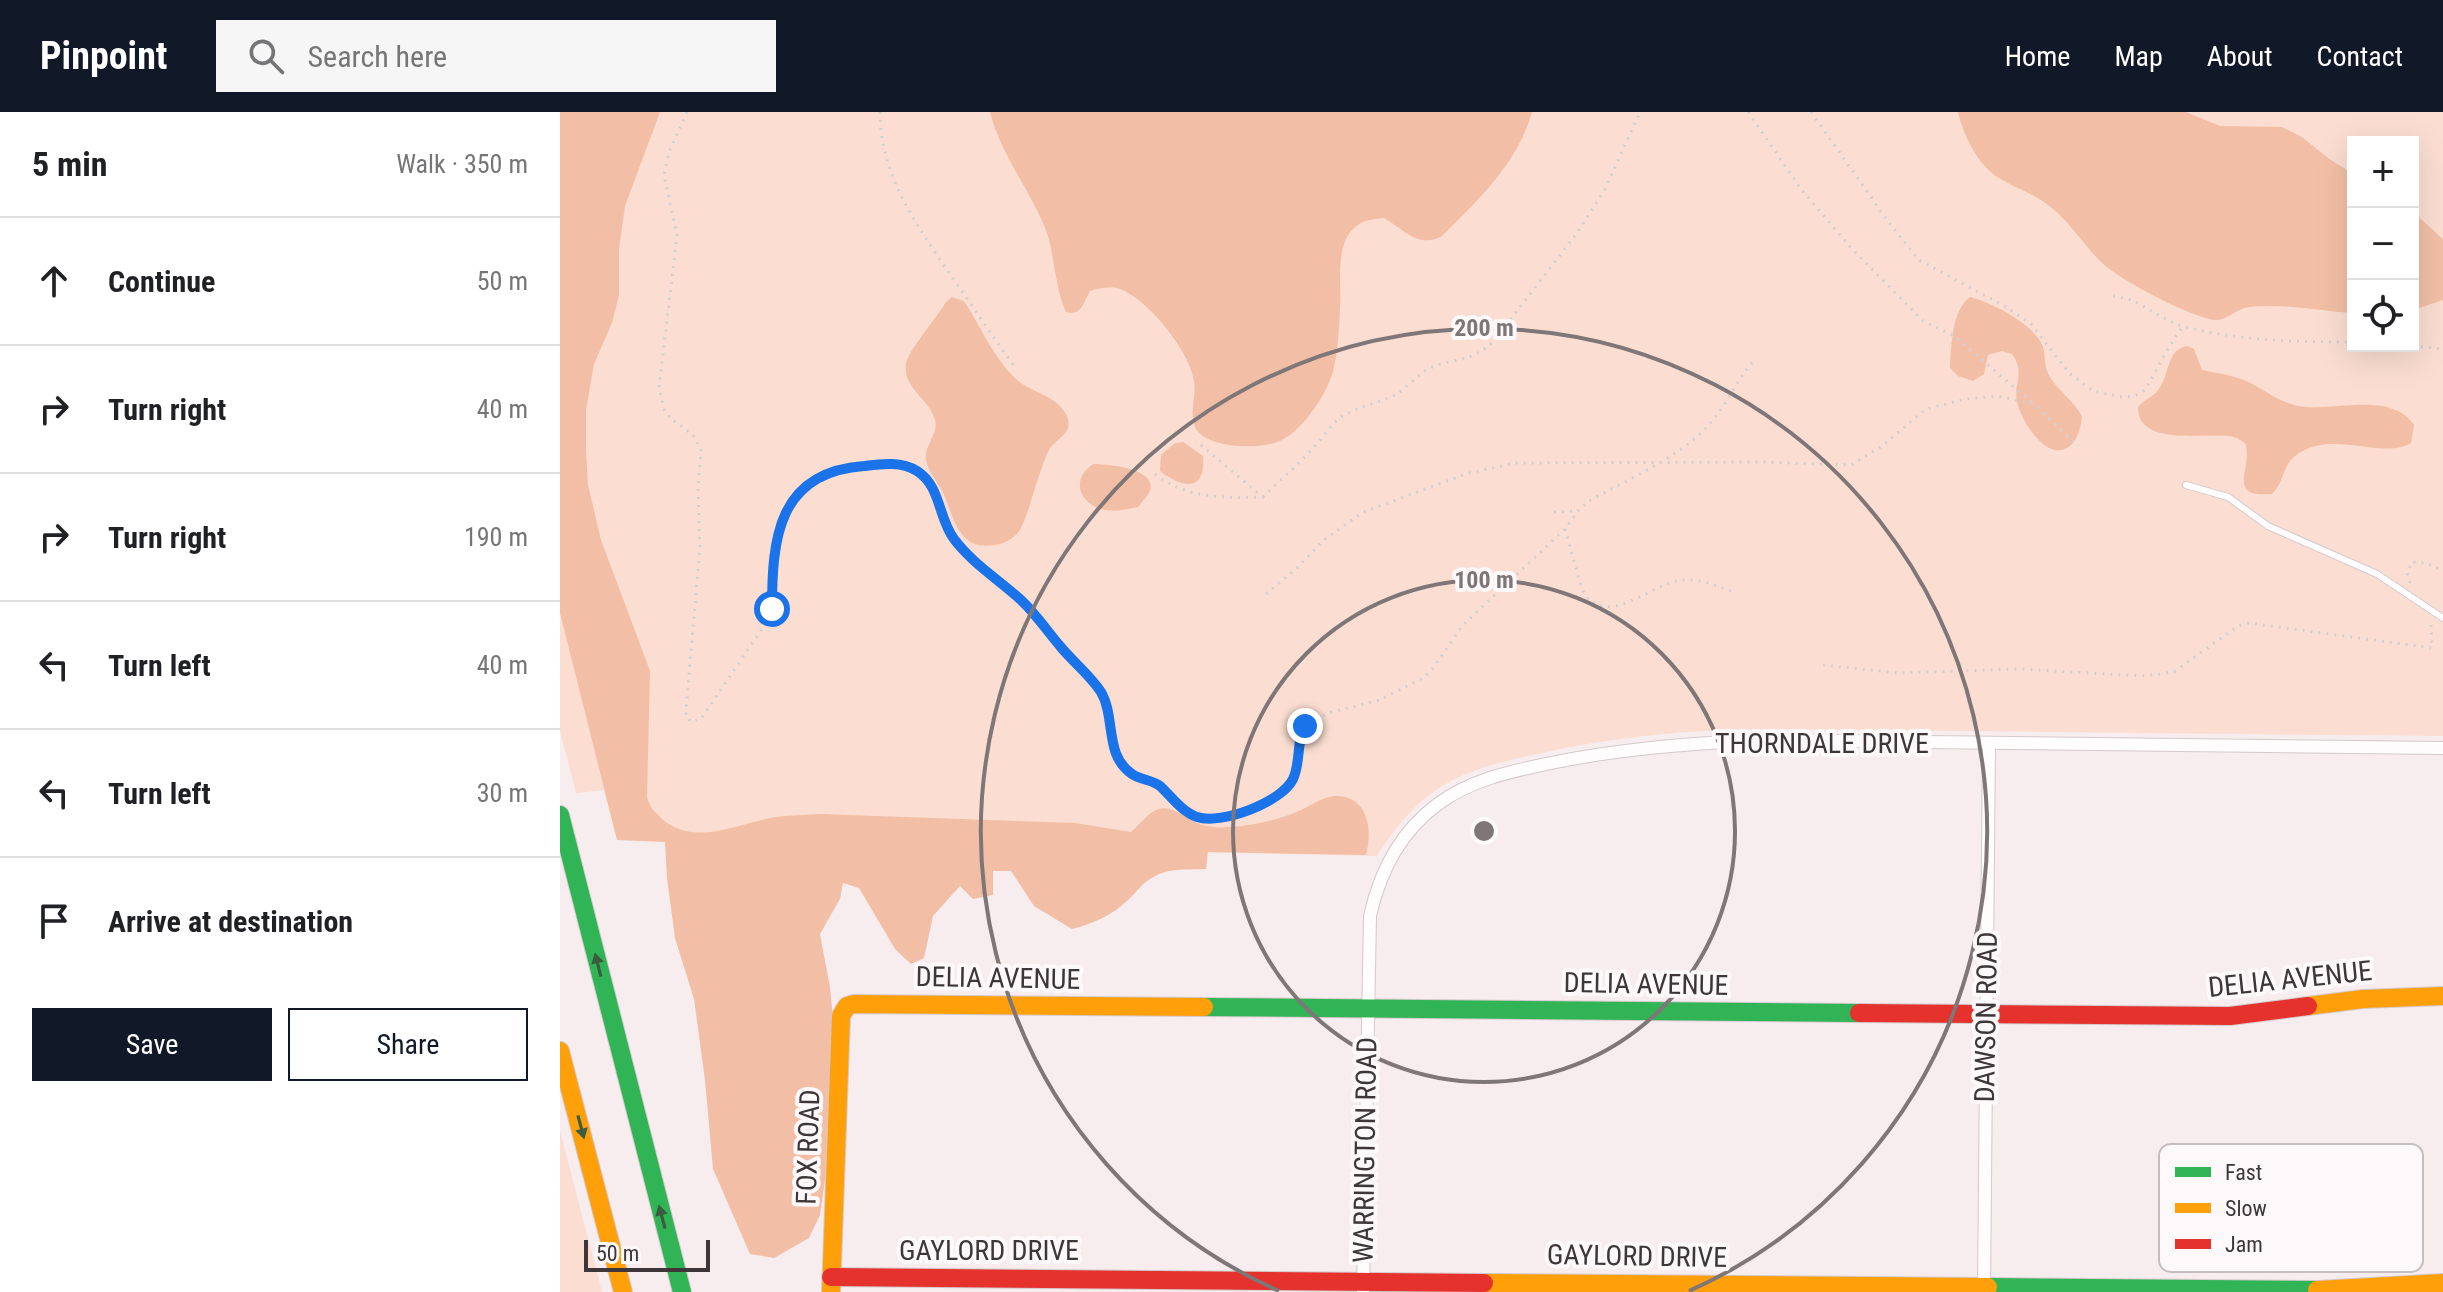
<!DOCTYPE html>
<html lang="en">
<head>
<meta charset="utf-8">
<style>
	body { margin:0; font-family:"Roboto Condensed",sans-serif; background:#f6f6f6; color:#202124 }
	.controls { position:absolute; right:24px; top:24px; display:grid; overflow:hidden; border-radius:0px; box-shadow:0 8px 32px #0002 }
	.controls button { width:72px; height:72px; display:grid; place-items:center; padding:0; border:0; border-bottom:2px solid #e0e0e0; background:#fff; color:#202124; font:40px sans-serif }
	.scale { position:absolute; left:24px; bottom:20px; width:126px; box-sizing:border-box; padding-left:8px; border:4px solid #3e3638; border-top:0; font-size:22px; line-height:28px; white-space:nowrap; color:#3e3638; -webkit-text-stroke:6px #fdf9fa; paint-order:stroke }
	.stop { position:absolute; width:24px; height:24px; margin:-18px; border:6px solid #1a73e8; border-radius:50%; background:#fff }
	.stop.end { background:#1a73e8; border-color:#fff; box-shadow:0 2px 8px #0008 }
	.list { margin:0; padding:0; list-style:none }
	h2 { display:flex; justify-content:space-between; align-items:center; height:104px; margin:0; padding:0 32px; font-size:34px }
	h2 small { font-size:26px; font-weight:400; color:#757577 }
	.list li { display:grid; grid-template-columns:52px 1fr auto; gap:24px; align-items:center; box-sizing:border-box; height:128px; padding:0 32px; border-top:2px solid #e0e0e0 }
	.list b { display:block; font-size:30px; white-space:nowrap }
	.list em { font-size:26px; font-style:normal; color:#757577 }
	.actions { display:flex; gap:16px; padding:24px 32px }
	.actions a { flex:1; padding:18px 0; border:2px solid #111827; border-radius:0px; text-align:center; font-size:28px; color:#111827 }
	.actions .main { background:#111827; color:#fff }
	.icon { flex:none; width:44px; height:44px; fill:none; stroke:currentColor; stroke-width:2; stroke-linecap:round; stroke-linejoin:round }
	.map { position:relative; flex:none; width:1883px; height:1180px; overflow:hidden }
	header { display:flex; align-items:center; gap:48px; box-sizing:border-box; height:112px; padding:0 40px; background:#111827; color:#fff }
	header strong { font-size:38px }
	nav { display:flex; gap:44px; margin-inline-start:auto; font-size:28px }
	.search { width:560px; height:72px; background:#f6f6f6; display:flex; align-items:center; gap:20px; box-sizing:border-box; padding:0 28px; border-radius:0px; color:#757577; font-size:30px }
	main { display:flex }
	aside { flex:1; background:#fff }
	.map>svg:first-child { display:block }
</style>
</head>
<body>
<header>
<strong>Pinpoint</strong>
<div class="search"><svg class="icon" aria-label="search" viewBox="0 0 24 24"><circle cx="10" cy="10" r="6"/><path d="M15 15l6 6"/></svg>Search here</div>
<nav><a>Home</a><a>Map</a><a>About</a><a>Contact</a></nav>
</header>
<main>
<aside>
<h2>5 min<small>Walk · 350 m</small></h2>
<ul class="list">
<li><svg class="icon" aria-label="ahead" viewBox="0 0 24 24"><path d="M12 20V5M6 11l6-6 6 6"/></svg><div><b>Continue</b></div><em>50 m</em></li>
<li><svg class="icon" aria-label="right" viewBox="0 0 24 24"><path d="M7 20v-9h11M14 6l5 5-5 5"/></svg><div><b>Turn right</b></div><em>40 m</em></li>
<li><svg class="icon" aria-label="right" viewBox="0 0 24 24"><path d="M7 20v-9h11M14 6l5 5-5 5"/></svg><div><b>Turn right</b></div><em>190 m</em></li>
<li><svg class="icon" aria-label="left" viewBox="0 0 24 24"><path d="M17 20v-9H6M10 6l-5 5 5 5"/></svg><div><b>Turn left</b></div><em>40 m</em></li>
<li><svg class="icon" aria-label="left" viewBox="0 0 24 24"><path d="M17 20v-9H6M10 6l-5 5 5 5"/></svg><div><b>Turn left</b></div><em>30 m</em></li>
<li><svg class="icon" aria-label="arrive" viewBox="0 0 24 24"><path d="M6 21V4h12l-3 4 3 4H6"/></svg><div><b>Arrive at destination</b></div></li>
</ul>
<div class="actions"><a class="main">Save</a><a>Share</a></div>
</aside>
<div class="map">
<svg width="1883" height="1180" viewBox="0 0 1883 1180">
	<rect width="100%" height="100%" fill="#f7ecee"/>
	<!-- green -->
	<g fill="#fbded1" fill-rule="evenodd">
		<path d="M 54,0 L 1883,0 L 1883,624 L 1202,617 C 1126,618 1051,625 977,642 C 945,649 913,656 884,673 C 855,690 835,716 817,744 L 57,728 L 44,678 L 16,681 L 0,619 L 0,191 ZM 1793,30 L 1853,30 L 1853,234 L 1793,234 Z"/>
		<path d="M 0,1019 L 42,1180 L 0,1180 Z"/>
	</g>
	<!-- forest -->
	<g fill="#f2bfa6">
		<path d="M 0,0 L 100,0 L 65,94 L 59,137 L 59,183 L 52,211 L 34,252 L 26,298 L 26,337 L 28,373 L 41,428 L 90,559 L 87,686 C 90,695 95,700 101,706 C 133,736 179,711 216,705 C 231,703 246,703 261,702 L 515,711 L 571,720 C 578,714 586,704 594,699 C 610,690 624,706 639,712 C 649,715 659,716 669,715 C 692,714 720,708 741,698 C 752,693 762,685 775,684 C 808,683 813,718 806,743 L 648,740 L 646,757 C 632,758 614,756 602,761 C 583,768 580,777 568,788 C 553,803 532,812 512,817 L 474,794 L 451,759 L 433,759 L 433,783 L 413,787 L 400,774 L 373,804 L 364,846 L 351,852 L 335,837 L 299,776 L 283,771 L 280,787 L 260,822 L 270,875 L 276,941 L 270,1033 L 260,1103 L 249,1126 L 214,1146 L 190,1142 L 153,1057 L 145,968 L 134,887 L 115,826 L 107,766 L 105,730 L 57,728 L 0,501 Z"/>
		<path d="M 430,0 L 972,0 C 957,52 919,87 881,125 C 858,136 843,117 824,106 C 814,107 803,108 795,115 C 774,134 782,171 780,196 C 779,217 778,243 772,263 C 767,278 758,292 748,305 C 738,317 726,329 710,332 C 691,337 647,335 636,317 C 628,302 637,284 634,269 C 630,240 588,187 560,177 C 550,174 540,176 530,179 C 524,189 522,205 506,200 C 493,172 496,140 483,111 C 467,74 440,40 430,0 Z"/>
		<path d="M 1398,0 L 1626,0 L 1660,14 L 1722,15 L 1742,25 L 1768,46 L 1793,62 L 1793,201 C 1759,199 1723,191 1689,195 C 1674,197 1665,212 1649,207 C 1622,200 1561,169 1541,150 C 1524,133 1511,112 1492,96 C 1475,82 1457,77 1439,66 C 1418,54 1403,22 1398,0 Z"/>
		<path d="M 1853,100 L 1883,127 L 1883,188 L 1853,198 Z"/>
		<path d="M 392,185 L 404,189 C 420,213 433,245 454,265 C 469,281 497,282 507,304 C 514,322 497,325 489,338 C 485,345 483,353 480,361 C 473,379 469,401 460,418 C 455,426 444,432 435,433 C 401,439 395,411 385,385 C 380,372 368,361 366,348 C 364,333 379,322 375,308 C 369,286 342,276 346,251 C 349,238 377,205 386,190 Z"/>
		<path d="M 1410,185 C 1431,190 1476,213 1483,235 C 1486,246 1483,254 1490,265 C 1499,280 1514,289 1522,304 C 1521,314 1518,327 1511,333 C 1489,354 1460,308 1457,289 C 1453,270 1466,263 1452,242 L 1442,239 L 1428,243 L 1424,262 L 1413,269 L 1398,264 L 1390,256 C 1391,235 1392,197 1410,185 Z"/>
		<path d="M 1627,234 L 1634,237 L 1642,258 C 1656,261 1671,263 1684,268 C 1707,278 1722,294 1747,295 C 1780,297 1833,281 1854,313 L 1851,331 C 1825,348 1774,318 1739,341 C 1721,353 1725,370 1712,382 C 1664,386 1694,356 1685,331 C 1682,329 1678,326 1674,325 C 1650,319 1577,337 1578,295 C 1584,288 1593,285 1599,277 C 1610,262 1606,238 1627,234 Z"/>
		<path d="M 623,330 L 643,344 C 646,380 623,377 600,359 L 601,343 L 615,331 Z"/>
		<path d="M 533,352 C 546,352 598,356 590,379 C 587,385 581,391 578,395 C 568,397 556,400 545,398 C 519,392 510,368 533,352 Z"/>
	</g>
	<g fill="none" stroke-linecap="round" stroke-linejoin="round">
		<defs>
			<path id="lane" d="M 1626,373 L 1668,385 L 1708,414 L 1817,462 L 1883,506"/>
			<g id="street">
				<path d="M 803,1180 L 810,804 C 820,759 841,719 878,692 C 910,668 949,660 986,652 C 1056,637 1127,632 1198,628 L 1883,636"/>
				<path d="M 1424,1180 L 1429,631"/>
			</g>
			<g id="fast">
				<path d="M 0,703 L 122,1180"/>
				<path d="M 644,895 L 1299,901"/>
				<path d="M 1428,1175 L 1757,1178"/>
			</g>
			<g id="slow">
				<path d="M 1748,894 L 1803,887 L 1883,884"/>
				<path d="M 0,939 L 63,1180"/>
				<path d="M 924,1171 L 1428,1175"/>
				<path d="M 1757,1178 L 1883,1171"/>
				<path d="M 271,1180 L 281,904 L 287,894 L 294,892 L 644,895"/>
			</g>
			<g id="jam">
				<path d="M 1299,901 L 1670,904 L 1748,894"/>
				<path d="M 271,1165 L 924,1171"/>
			</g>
		</defs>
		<!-- lane casing -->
		<use href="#lane" stroke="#d3cacc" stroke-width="8"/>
		<!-- street casing -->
		<use href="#street" stroke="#d3cacc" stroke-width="14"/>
		<!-- fast casing -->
		<use href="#fast" stroke="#d3cacc" stroke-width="20"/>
		<!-- slow casing -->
		<use href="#slow" stroke="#d3cacc" stroke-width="20"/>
		<!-- jam casing -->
		<use href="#jam" stroke="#d3cacc" stroke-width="20"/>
		<!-- path -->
		<g stroke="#d3cfcf" stroke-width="3" stroke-dasharray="2 6" stroke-linecap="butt">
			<path d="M 127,0 L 109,40 L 104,63 L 117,123 L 99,276 L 104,297 L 110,306 L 133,323 L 141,338 L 138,378 L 140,435 L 126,597 L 126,604 L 131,610 L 141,607 L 210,505 L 213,437 L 224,405 L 241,379 L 253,367 L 276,357 L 329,352 L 356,358 L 367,367 L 375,380 L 385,412 L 403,438 L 412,448 L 461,488 L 540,579 L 551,608 L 552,634 L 569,661 L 596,671 L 625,698 L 635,705 L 646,706 L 681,700 L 709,690 L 724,680 L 737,657 L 741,622 L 745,614 L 768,601 L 820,588 L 861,567 L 871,559 L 902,514 L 1005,417 L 1018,399 L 1029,389 C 1065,369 1117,346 1145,317 C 1166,296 1176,268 1196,246"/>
			<path d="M 320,0 C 320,62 356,113 390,162 C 412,193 432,224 454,254"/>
			<path d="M 1188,0 L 1241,77 L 1291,136 L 1363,209 L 1394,224 L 1474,292"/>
			<path d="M 1251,0 L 1330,112 L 1359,148 L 1448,196 L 1471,212 L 1509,261 L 1533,279 L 1562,285 L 1575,284 L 1585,278 L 1609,235 L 1623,214"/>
			<path d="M 1553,184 C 1583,187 1598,208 1626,215 C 1681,229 1736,230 1793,230"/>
			<path d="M 1853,234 L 1883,237"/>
			<path d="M 595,362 C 627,387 663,386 703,385 L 636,329"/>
			<path d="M 703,385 C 719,369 737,354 752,337 C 764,325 771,310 786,302 C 801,294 818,291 833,284 C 848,277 857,261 872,255 C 900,245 909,251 934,229 L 1017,121 L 1045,77 L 1080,0"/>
			<path d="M 994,400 L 1018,399"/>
			<path d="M 1005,417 C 1009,429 1020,475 1025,483 C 1048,516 1094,470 1122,468 C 1141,466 1159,475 1176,481"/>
			<path d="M 1850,471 L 1847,461 L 1852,450 L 1866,451 L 1883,459"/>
			<path d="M 706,482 L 738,455 L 764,428 L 803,400 L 909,361 L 956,351 L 1202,350 L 1291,353 L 1322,334 L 1366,297 L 1406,287 L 1437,284 L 1474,292 L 1518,334"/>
			<path d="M 1263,553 L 1339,561 L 1459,557 L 1581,564 L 1602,562 L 1615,559 L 1678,514 L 1689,511 L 1872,536 L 1871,513"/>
		</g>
		<!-- lane -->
		<use href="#lane" stroke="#fefcfc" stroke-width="6"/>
		<!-- street -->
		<use href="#street" stroke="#fefcfc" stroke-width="12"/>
		<!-- fast -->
		<use href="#fast" stroke="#30b455" stroke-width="18"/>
		<!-- slow -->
		<use href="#slow" stroke="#ff9f0a" stroke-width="18"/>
		<!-- jam -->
		<use href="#jam" stroke="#e5322d" stroke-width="18"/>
	</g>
	<!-- one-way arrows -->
	<defs><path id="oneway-solid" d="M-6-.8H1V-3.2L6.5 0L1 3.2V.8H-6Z" transform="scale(2)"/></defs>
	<g fill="#3a5c41">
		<use href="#oneway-solid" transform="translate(38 853) rotate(-104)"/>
		<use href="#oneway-solid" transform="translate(21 1015) rotate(75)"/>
		<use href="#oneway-solid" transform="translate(102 1105) rotate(-105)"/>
	</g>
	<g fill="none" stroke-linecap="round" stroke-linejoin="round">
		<!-- route -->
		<path stroke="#1a73e8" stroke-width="10" d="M 212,497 C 212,426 218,360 304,354 C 321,352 341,349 357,359 C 381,374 378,406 394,427 C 413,452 438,467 461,488 C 476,502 487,519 500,534 C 513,550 530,563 541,580 C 556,606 544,643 572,662 C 580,668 591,667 600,674 C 611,684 622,700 637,705 C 662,713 722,690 733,667 C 741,650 736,630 745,614"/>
	</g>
	<!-- distance rings -->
	<g fill="none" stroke="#7f7678" stroke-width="4">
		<circle cx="924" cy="719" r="251"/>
		<path d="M719 1179A503 503 0 1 1 1129 1179"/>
	</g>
	<g text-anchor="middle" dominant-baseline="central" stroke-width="8" stroke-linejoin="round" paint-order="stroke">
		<!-- street labels -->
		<g font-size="28" fill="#3e3638" stroke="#fdf9fa">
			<text x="1262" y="631">THORNDALE DRIVE</text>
			<text transform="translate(438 866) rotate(1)">DELIA AVENUE</text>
			<text transform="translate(1730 867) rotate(-6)">DELIA AVENUE</text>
			<text transform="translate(1086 872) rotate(1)">DELIA AVENUE</text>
			<text transform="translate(1426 905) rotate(-89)">DAWSON ROAD</text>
			<text transform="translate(248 1035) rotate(-88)">FOX ROAD</text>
			<text transform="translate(805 1038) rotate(-89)">WARRINGTON ROAD</text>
			<text x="429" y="1138">GAYLORD DRIVE</text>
			<text transform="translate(1077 1144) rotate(1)">GAYLORD DRIVE</text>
		</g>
	</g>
	<!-- legend -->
	<rect x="1599" y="1032" width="264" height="128" rx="12" fill="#fdf9fa" stroke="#c4bec0" stroke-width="2"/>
	<rect x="1615" y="1055" width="36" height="10" fill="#30b455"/>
	<rect x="1615" y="1091" width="36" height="10" fill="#ff9f0a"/>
	<rect x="1615" y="1127" width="36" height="10" fill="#e5322d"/>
	<g font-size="22" fill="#3e3638">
		<text x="1665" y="1068">Fast</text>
		<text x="1665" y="1104">Slow</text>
		<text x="1665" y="1140">Jam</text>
	</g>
	<circle cx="924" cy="719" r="12" fill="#7f7678" stroke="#fdf9fa" stroke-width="4"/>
	<g font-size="24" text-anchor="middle" font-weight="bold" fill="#7f7678" stroke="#fdf9fa" stroke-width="8" stroke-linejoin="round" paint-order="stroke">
		<text x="924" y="224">200 m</text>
		<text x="924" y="476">100 m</text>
	</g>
</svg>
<div class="controls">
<button>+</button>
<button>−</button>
<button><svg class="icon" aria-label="locate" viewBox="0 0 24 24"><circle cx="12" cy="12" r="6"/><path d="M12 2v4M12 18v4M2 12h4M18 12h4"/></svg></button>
</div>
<div class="scale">50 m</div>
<div class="stop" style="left:212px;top:497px"></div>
<div class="stop end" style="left:745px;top:614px"></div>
</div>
</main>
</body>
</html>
